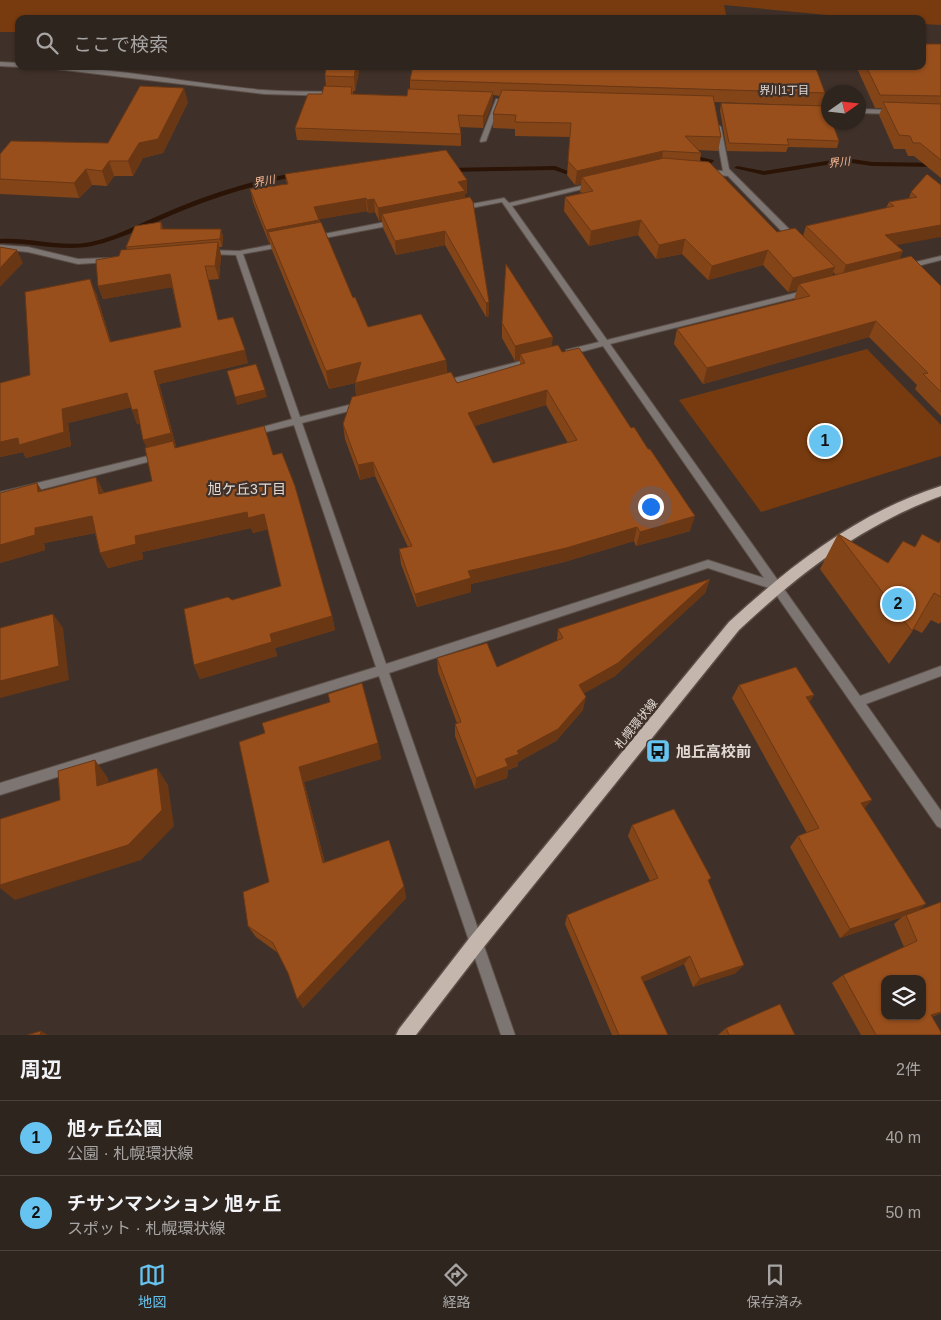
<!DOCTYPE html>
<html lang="ja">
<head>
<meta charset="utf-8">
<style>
	body { margin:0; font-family:Arial,"Noto Sans JP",sans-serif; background:#372d28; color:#f1f3f6 }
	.controls { position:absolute; right:15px; bottom:15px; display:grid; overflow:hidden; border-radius:10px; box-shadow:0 1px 4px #0004 }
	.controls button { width:45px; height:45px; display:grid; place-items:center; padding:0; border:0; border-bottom:1px solid #4a423d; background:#2f251f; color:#f1f3f6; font:25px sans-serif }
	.compass { position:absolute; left:821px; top:85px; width:45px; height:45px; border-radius:50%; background:#2f251f; box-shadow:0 1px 4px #0004; rotate:76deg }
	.you { position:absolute; left:650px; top:506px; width:18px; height:18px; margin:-12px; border:4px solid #fff; border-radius:50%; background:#1a73e8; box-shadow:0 0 0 8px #1a73e833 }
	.badge { display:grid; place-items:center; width:32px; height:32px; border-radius:50%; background:#67c4f0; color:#111; font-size:16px; font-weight:700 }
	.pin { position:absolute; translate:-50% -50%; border:2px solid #fff; box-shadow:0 1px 5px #0006 }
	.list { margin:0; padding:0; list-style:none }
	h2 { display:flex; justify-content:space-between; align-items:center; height:65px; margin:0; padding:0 20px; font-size:21px }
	h2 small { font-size:16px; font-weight:400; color:#a7a5a4 }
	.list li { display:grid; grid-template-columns:32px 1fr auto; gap:15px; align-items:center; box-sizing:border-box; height:75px; padding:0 20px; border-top:1px solid #4a423d }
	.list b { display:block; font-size:19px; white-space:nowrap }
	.list p { margin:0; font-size:16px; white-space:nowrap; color:#a7a5a4 }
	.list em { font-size:16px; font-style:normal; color:#a7a5a4 }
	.icon { flex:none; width:28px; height:28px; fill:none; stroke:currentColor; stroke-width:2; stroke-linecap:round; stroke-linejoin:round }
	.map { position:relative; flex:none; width:941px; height:1035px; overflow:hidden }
	.search { position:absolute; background:#2f251f; box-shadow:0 1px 4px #0004; left:15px; right:15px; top:15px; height:55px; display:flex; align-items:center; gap:12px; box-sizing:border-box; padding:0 18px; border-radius:10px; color:#a7a5a4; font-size:19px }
	.sheet { height:215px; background:#2f251f }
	nav { display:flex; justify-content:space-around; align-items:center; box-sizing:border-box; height:70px; border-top:1px solid #4a423d; background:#2f251f; font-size:14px; color:#a7a5a4 }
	nav a { display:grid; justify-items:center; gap:2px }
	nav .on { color:#67c4f0 }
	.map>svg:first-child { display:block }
</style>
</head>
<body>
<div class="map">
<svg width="941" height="1035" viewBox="0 0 941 1035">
	<rect width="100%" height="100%" fill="#3f3129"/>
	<!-- green -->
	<g fill="#783b0f">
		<path d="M 0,0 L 941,0 L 941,25 L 922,24 L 922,19 L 869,19 L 724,5 L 727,19 L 19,19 L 19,32 L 0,32 Z"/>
		<path d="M 867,349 L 941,425 L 941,456 L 761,512 L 679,400 Z"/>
	</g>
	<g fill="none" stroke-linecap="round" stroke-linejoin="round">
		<!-- stream -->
		<g fill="#2b1305" fill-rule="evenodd">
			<path d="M 688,154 L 713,160 L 714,161 L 711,163 L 686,157 L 686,155 Z"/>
			<path d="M 845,158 L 872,162 L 941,163 L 941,167 L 872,166 L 845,162 L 764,175 L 734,168 L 737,166 L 764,171 Z"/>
			<path d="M 555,166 L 583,177 L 580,179 L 554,170 L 448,172 L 445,170 L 448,168 Z"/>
			<path d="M 299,172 L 302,174 L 301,175 C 261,184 223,194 184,210 C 153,222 124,239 92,246 C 61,252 30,242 0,243 L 0,239 C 30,237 61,248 91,242 C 122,235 150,218 179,207 C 218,191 258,179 299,172 Z"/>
		</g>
		<defs>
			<g id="minor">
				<path d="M 496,99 L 501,100 L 486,141 L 481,142 L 480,141 Z"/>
				<path d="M 718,125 L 721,127 L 729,169 L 797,237 L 797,241 L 791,241 L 728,176 L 708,174 L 705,172 L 708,170 L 723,171 L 715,127 Z"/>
				<path d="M 593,183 L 595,184 L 595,186 L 512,206 L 607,340 L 807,290 L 811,292 L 810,294 L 610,344 L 860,696 L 941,666 L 941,676 L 866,704 L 941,811 L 941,828 L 937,826 L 772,589 L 708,568 L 389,673 L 515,1035 L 501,1035 L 379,676 L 0,795 L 0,783 L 376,667 L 294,425 L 254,435 L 249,432 L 251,430 L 292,419 L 236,255 L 208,254 L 204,252 L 205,250 L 239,251 L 286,242 L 286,246 L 243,254 L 300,417 L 361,402 L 365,405 L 361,408 L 302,423 L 386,664 L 708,560 L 764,578 L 603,346 L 569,355 L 566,354 L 566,350 L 599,342 L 502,202 L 461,210 L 457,208 L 461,206 L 504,198 L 509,203 Z"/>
				<path d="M 395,220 L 399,222 L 398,224 L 314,240 L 310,238 L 314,236 Z"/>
				<path d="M 0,245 L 28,247 L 78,259 L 109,258 L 113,260 L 109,262 L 78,264 L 28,252 L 0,249 Z"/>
				<path d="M 941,256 L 941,260 L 906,269 L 902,267 L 903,265 Z"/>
				<path d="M 533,358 L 537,361 L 536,363 L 443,387 L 439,384 L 443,381 Z"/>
				<path d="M 160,453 L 165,456 L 163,458 L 0,500 L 0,492 Z"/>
			</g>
			<g id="tertiary">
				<path d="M 0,62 L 19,63 L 19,66 L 21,66 L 19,67 L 0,66 Z"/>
				<path d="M 31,66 C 109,66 185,83 263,90 C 286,92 311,91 335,92 L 338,94 L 335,96 L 264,94 Z"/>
				<path d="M 858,109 L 893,110 L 896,112 L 893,114 L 858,113 Z"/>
			</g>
			<path id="primary" d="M 941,486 L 941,496 C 862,525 800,573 739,630 L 483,948 L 416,1035 L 396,1035 L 399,1029 L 471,936 L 729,622 C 792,564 859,512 941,486 Z"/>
		</defs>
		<!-- minor casing -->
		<use href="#minor" stroke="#5c4f48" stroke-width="2"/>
		<!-- tertiary casing -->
		<use href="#tertiary" stroke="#5c4f48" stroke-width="2"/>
		<!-- primary casing -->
		<use href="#primary" stroke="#5c4f48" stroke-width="3"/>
		<!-- minor -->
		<use href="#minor" fill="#7c7571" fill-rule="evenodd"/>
		<!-- tertiary -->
		<use href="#tertiary" fill="#7c7571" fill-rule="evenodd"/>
		<!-- primary -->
		<use href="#primary" fill="#c4b5ad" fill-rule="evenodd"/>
	</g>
	<!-- wall -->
	<g fill="#834418" fill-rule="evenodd">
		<path d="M 941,44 L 941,178 L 914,156 L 908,156 L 905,149 L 894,149 L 879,115 L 882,108 L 875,108 L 856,66 L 922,66 Z"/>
		<path d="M 360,66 L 355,91 L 353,91 L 353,94 L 407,96 L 410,89 L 410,80 L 825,93 L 821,106 L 714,102 L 721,137 L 718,151 L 698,150 L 701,153 L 700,161 L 777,232 L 803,236 L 806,226 L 886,208 L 889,202 L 909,198 L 911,192 L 927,174 L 897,245 L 900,259 L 941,286 L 941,416 L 915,389 L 917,385 L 869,337 L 703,384 L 674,344 L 677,329 L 795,300 L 794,299 L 797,290 L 788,292 L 763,265 L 708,280 L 682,254 L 656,259 L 638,235 L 589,246 L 564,211 L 565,197 L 582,193 L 580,192 L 581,184 L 575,185 L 567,175 L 570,137 L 515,136 L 515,129 L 493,128 L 493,114 L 500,96 L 493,95 L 492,103 L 483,128 L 460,127 L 461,134 L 461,146 L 297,140 L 295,128 L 322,94 L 326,86 L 325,76 ZM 833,272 L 836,275 L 832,276 Z"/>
		<path d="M 188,102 L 163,153 L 143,158 L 133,176 L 114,176 L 107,186 L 92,185 L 79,198 L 0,194 L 0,154 L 108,143 Z"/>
		<path d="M 721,103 L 839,141 L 837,148 L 788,147 L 786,152 L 727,151 L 720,110 Z"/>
		<path d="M 285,174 L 467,193 L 465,194 L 465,198 L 489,302 L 489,316 L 486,317 L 445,245 L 396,255 L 383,228 L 382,220 L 379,221 L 375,212 L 368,213 L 367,211 L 319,219 L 320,222 L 353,298 L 368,327 L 446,360 L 447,373 L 457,383 L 520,365 L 520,360 L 515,361 L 502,338 L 502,323 L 562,352 L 690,531 L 636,546 L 634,541 L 564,562 L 471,584 L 471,592 L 417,607 L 401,564 L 399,549 L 408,547 L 375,476 L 360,480 L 345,439 L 343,424 L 356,396 L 355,383 L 329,389 L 272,250 L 270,243 L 269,243 L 253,202 L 250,189 L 287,184 ZM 546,405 L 568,443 L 493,463 L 474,426 Z"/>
		<path d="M 161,222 L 163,229 L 221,229 L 223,237 L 222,247 L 219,247 L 221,255 L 219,279 L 208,280 L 218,320 L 248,363 L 159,384 L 176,446 L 175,446 L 176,448 L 273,455 L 332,616 L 335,630 L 275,648 L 277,656 L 200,679 L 194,665 L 232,600 L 281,586 L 268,529 L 253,533 L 251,528 L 142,552 L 143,559 L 108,568 L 100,553 L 95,533 L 44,543 L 45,550 L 0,563 L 37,483 L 42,491 L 104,492 L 104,493 L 152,481 L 147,447 L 140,423 L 137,424 L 131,407 L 68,423 L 71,446 L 26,458 L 23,452 L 0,457 L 0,383 L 30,375 L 96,293 L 111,342 L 181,327 L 172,287 L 103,299 L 98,286 L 119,256 L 127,249 L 126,247 Z"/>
		<path d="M 838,534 L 888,563 L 914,546 L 939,542 L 941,539 L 941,622 L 939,624 L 931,620 L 922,633 L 914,629 L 889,664 L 820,569 Z"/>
		<path d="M 710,579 L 705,593 L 615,676 L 584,693 L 583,710 L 556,741 L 518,762 L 518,766 L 508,770 L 507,778 L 475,789 L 455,736 L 455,724 L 457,723 L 438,672 L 437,658 L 497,667 L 557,641 L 558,629 Z"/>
		<path d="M 739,685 L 814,695 L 809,702 L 864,808 L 926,904 L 918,910 L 941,902 L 941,1013 L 932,1017 L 941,1035 L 861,1035 L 832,983 L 843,975 L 904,947 L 894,924 L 902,917 L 840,938 L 790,847 L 798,836 L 807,833 L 732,698 Z"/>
		<path d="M 265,733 L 378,743 L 381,759 L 304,782 L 325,863 L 404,886 L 406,898 L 303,1008 L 288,973 L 278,953 L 256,937 L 248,926 L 269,882 Z"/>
		<path d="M 632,825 L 711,878 L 708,882 L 736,973 L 693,987 L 684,964 L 643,982 L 668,1035 L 612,1035 L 565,924 L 567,915 L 650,881 L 628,836 Z"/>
		<path d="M 726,1028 L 795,1035 L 718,1035 Z"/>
	</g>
	<!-- shaded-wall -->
	<g fill="#6a3714">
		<path d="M 356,66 L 360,66 L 355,91 L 354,77 Z"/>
		<path d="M 184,88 L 188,102 L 163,153 L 143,158 L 133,176 L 128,161 L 139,143 Z"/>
		<path d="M 493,92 L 492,103 L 483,128 L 483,116 Z"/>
		<path d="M 663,151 L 661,165 L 582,177 L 581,184 L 575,185 L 577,171 Z"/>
		<path d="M 109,161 L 114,176 L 107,186 L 102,171 Z"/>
		<path d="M 86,169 L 92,185 L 79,198 L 74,183 Z"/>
		<path d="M 467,180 L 467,193 L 465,194 L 465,204 L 382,214 L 382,220 L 379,221 L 378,208 L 458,182 Z"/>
		<path d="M 366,198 L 367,211 L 316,220 L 314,207 Z"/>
		<path d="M 374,199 L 375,212 L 368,213 L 367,200 Z"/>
		<path d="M 319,220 L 321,233 L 268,232 L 270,243 L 269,243 L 266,230 Z"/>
		<path d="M 641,220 L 638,235 L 589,246 L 591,231 Z"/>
		<path d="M 941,225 L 941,237 L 880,248 L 885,235 Z"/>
		<path d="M 221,229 L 223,237 L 222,247 L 220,239 Z"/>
		<path d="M 445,231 L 445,245 L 396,255 L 395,241 Z"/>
		<path d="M 685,239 L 682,254 L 656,259 L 659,245 Z"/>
		<path d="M 218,242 L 221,255 L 219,279 L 215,266 Z"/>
		<path d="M 17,250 L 23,263 L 0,287 L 0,268 Z"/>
		<path d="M 768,250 L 763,265 L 708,280 L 712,266 Z"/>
		<path d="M 903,251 L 897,265 L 841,279 L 846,265 Z"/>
		<path d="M 835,267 L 829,282 L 799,284 L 797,290 L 788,292 L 793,278 Z"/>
		<path d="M 170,274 L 174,287 L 103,299 L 98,286 Z"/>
		<path d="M 90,279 L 96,293 L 115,356 L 110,342 Z"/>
		<path d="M 489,302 L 489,316 L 486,317 L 486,303 Z"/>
		<path d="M 876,321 L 869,337 L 703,384 L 707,368 Z"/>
		<path d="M 553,337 L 551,352 L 520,354 L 520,360 L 515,361 L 515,346 Z"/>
		<path d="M 245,350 L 248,363 L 159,384 L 176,446 L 175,446 L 179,456 L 149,453 L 143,440 L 154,371 Z"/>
		<path d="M 446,360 L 447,378 L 357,401 L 355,383 L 329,389 L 326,371 L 361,362 Z"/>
		<path d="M 265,390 L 267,397 L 237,405 L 235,397 Z"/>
		<path d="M 547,390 L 546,405 L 468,428 L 468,413 Z"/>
		<path d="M 127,393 L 133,407 L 68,423 L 71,446 L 26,458 L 23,452 L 0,457 L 0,442 L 62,409 Z"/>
		<path d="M 137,409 L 142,422 L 137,424 L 132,410 Z"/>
		<path d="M 373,462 L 375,476 L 360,480 L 358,465 Z"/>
		<path d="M 96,477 L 104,492 L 107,510 L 99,494 Z"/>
		<path d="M 37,483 L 46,498 L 38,492 Z"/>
		<path d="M 247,512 L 264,514 L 269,529 L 253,533 L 251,528 L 142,552 L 143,559 L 108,568 L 100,553 L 135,536 Z"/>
		<path d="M 92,516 L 100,532 L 44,543 L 45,550 L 0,563 L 0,545 L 35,528 Z"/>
		<path d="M 695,516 L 690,531 L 636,546 L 640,532 Z"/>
		<path d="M 637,527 L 634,541 L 564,562 L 471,584 L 471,592 L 417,607 L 415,594 L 468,571 Z"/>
		<path d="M 710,579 L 705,593 L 615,676 L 576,698 L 579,685 Z"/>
		<path d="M 53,614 L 63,628 L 69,680 L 0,698 L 0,681 Z"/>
		<path d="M 332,616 L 335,630 L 275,648 L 277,656 L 200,679 L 194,665 L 270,634 Z"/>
		<path d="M 814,695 L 806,708 L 806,697 Z"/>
		<path d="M 586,697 L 583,710 L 556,741 L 518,762 L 518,766 L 508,770 L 507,778 L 475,789 L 476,778 L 517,751 Z"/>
		<path d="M 378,743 L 381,759 L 304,782 L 328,876 L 323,863 L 299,767 Z"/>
		<path d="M 95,760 L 108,778 L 111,803 L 97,786 Z"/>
		<path d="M 157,768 L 168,785 L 174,826 L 141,860 L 15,900 L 0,888 L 0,885 Z"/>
		<path d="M 872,800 L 862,811 L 861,803 Z"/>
		<path d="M 404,886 L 406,898 L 303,1008 L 297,999 Z"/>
		<path d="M 926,904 L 914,914 L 906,915 L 902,917 L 840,938 L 850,929 Z"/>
		<path d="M 690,956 L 684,964 L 636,985 L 641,977 Z"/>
		<path d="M 744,965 L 736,973 L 693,987 L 700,979 Z"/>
		<path d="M 941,1012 L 941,1013 L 918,1022 L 931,1015 Z"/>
		<path d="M 41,1031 L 48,1035 L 40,1035 Z"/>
	</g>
	<!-- building -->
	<g fill="#984f1c" stroke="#6a3714" fill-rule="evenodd">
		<path d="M 741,17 L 782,19 L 742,19 Z"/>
		<path d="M 843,18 L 897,19 L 843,19 Z"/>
		<path d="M 922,44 L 941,44 L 941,96 L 880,95 L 866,66 L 922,66 Z"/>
		<path d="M 326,66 L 356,66 L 354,77 L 325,76 Z"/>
		<path d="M 413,66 L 815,66 L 825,93 L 410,80 Z"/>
		<path d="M 140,86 L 184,88 L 158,139 L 139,143 L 128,161 L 109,161 L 102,171 L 86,169 L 74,183 L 0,179 L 0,154 L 11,141 L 108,143 Z"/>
		<path d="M 324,86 L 352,87 L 351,94 L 407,96 L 408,89 L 493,92 L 483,116 L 458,115 L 461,134 L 295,128 L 308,94 L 322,94 Z"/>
		<path d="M 502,90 L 713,96 L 721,137 L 685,136 L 701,153 L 663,151 L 577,171 L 568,161 L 571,123 L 515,122 L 516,115 L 493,114 Z"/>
		<path d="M 883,102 L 941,104 L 941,160 L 920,143 L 913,143 L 910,136 L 899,135 Z"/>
		<path d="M 721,103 L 826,106 L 828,113 L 828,122 L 832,122 L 839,141 L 787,139 L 789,145 L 729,143 Z"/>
		<path d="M 446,150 L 467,180 L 458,182 L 465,191 L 378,208 L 374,199 L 367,200 L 366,198 L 314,207 L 319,220 L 266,230 L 250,189 L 288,184 L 285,174 Z"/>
		<path d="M 664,158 L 709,162 L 777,232 L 795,228 L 835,267 L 793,278 L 768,250 L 712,266 L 685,239 L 659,245 L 641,220 L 591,231 L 565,197 L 593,191 L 582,177 Z"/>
		<path d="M 927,174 L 941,185 L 941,225 L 885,235 L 903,251 L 846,265 L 806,226 L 894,206 L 889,202 L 917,197 L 911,192 Z"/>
		<path d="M 470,197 L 473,202 L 489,302 L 486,303 L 445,231 L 395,241 L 382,214 Z"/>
		<path d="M 161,222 L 161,229 L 221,229 L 220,239 L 126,247 L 135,226 Z"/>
		<path d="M 321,222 L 353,298 L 355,297 L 368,327 L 421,314 L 446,360 L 355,383 L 361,362 L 326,371 L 268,232 Z"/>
		<path d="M 218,242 L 215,266 L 205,266 L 218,320 L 233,317 L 245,350 L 154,371 L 171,433 L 143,440 L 137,409 L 132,410 L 127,393 L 62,409 L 64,432 L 19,445 L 18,438 L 0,442 L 0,383 L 30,375 L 25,292 L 90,279 L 110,342 L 181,327 L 170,274 L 98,286 L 96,260 L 119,256 L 121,250 Z"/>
		<path d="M 0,247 L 17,250 L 0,268 Z"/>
		<path d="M 911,256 L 941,286 L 941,392 L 923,374 L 928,373 L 876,321 L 707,368 L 677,329 L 810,296 L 799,284 Z"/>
		<path d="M 506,264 L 553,337 L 515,346 L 502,323 Z"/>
		<path d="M 558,345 L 562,352 L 579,348 L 631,428 L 634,427 L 648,449 L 650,449 L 695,516 L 640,532 L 637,527 L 566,548 L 468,571 L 471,578 L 415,594 L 399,549 L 412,546 L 373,462 L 358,465 L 343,424 L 352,397 L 451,372 L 457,383 L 525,363 L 520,354 ZM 547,390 L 577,440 L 493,463 L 468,413 Z"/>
		<path d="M 256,364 L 265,390 L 235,397 L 227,371 Z"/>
		<path d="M 264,426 L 273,455 L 282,453 L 295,486 L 332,616 L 270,634 L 272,642 L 194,665 L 184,609 L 228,597 L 232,600 L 281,586 L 264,514 L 248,518 L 247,512 L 135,536 L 136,544 L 100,553 L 92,516 L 35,528 L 35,535 L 0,545 L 0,493 L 37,483 L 38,492 L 96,477 L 99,494 L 152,481 L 145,448 L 173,441 L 175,448 Z"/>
		<path d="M 838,534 L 888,563 L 903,541 L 915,547 L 922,534 L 939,543 L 941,540 L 941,597 L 934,593 L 912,631 Z"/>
		<path d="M 710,579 L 618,663 L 579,685 L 586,697 L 558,729 L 517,751 L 519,754 L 505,759 L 508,766 L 476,778 L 455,724 L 461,722 L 437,658 L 487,643 L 497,667 L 563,638 L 558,629 Z"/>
		<path d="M 53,614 L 59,666 L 0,681 L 0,628 Z"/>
		<path d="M 796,667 L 814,695 L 806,697 L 872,800 L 861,803 L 926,904 L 850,929 L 798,836 L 819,828 L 739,685 Z"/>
		<path d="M 362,683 L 378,743 L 299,767 L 323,863 L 389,840 L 404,886 L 297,999 L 288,973 L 273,943 L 248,926 L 243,892 L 269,882 L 239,742 L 265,733 L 262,723 L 330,702 L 328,694 Z"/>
		<path d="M 95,760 L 97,786 L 157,768 L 162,810 L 128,845 L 0,885 L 0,819 L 60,800 L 58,771 Z"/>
		<path d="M 674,809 L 711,878 L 708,880 L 744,965 L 700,979 L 690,956 L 641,977 L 668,1035 L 619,1035 L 567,915 L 658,878 L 632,825 Z"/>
		<path d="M 941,902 L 941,1012 L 931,1015 L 941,1032 L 941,1035 L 876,1035 L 843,975 L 917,941 L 906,915 ZM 885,979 L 922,979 L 922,1016 L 885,1016 Z"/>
		<path d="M 780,1004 L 795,1035 L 729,1035 L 726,1028 Z"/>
		<path d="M 41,1031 L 40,1035 L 27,1035 Z"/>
	</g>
	<!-- icons -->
	<defs>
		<symbol id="bus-square" viewBox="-11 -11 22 22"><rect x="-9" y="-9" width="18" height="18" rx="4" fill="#67c4f0" stroke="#3f3129"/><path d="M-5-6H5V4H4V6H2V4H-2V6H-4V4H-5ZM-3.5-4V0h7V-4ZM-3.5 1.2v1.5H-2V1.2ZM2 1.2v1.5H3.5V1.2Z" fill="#111"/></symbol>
	</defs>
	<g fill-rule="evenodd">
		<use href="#bus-square" x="644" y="737" width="28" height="28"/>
	</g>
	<g text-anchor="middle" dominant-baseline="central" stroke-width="4.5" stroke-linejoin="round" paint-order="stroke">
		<!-- far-neighbourhood labels -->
		<g font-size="11" fill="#e2d9d4" stroke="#3f3129">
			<text x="784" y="90">界川1丁目</text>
		</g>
		<!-- far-water labels -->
		<g font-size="11" font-style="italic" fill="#f5b793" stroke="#3f3129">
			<text transform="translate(839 162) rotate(-6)">界川</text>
			<text transform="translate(264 181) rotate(-11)">界川</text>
		</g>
		<!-- street labels -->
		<g font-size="12" fill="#e2d9d4" stroke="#3f3129">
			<text transform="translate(636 724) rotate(-51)">札幌環状線</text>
		</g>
		<!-- neighbourhood labels -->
		<g font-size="14" fill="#e2d9d4" stroke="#3f3129">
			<text x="247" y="489">旭ケ丘3丁目</text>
		</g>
		<!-- near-poi labels -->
		<g font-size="15" font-weight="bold" fill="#e2d9d4" stroke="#3f3129" text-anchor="start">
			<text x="676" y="751">旭丘高校前</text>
		</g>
	</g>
</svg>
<div class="controls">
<button><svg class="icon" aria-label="layers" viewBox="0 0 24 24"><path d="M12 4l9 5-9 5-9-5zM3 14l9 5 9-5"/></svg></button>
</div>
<svg class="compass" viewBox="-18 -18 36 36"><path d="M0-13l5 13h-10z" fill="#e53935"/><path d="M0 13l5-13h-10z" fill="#a7a5a4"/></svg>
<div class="you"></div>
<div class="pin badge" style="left:825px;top:441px">1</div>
<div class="pin badge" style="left:898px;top:604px">2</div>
<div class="search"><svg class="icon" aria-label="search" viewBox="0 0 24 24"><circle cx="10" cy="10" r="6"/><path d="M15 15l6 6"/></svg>ここで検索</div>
</div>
<section class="sheet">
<h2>周辺<small>2件</small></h2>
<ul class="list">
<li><span class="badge">1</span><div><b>旭ヶ丘公園</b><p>公園 · 札幌環状線</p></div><em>40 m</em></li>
<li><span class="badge">2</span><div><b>チサンマンション 旭ヶ丘</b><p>スポット · 札幌環状線</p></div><em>50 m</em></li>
</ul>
</section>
<nav>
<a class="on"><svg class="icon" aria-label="map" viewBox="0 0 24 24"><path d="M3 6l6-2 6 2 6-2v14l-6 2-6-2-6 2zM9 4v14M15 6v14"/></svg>地図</a>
<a><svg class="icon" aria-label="directions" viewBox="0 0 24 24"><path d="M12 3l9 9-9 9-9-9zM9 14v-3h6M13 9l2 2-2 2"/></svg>経路</a>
<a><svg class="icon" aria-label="saved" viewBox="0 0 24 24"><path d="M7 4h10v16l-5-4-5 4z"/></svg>保存済み</a>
</nav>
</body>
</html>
